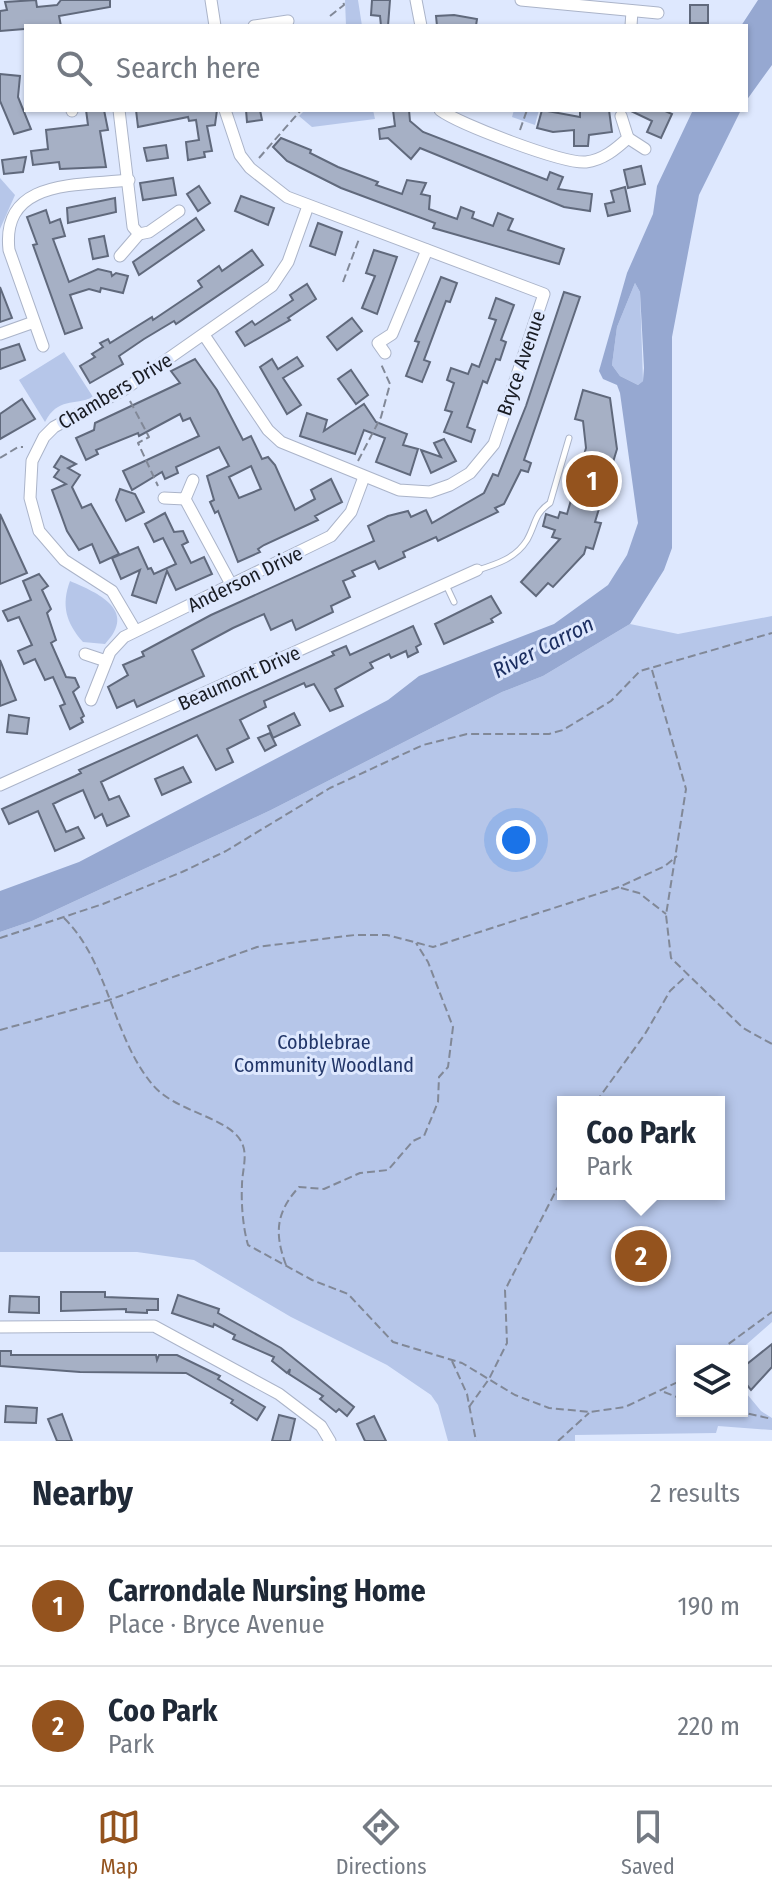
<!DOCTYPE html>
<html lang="en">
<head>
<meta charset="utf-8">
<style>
	body { margin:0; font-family:"Fira Sans Condensed",sans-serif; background:#f2f2f3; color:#1f2937 }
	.controls { position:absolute; right:24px; bottom:24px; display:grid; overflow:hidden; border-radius:0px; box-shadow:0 2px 6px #0004 }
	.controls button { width:72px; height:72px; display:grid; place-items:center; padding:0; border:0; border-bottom:2px solid #e0e1e3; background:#fff; color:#1f2937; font:40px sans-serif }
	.you { position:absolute; left:516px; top:840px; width:28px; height:28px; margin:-20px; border:6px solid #fff; border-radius:50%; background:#1a73e8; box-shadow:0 0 0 12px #1a73e833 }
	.badge { display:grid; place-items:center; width:52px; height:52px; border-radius:50%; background:#94531e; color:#fff; font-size:26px; font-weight:700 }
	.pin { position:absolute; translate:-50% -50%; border:4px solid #fff; box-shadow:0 2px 8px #0006 }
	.popup { position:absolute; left:557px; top:1096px; width:168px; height:104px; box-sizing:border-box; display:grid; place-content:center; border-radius:0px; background:#fff; filter:drop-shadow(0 2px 6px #0005); font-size:26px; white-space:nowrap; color:#747a83 }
	.popup b { font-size:30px; color:#1f2937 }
	.popup::after { content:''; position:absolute; left:50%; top:100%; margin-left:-16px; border:16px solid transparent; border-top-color:#fff }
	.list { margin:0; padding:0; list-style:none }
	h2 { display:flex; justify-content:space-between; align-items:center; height:104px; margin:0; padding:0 32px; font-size:34px }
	h2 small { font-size:26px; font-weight:400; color:#747a83 }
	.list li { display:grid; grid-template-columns:52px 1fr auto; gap:24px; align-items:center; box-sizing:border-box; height:120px; padding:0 32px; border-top:2px solid #e0e1e3 }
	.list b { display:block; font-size:30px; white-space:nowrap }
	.list p { margin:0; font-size:26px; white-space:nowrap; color:#747a83 }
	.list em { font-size:26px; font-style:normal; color:#747a83 }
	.icon { flex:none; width:44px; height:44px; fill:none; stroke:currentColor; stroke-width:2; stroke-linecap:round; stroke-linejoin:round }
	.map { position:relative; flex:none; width:772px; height:1441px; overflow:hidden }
	.search { position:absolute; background:#fff; box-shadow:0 2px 6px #0004; left:24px; right:24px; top:24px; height:88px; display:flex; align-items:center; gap:20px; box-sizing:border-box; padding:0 28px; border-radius:0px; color:#747a83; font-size:30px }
	.sheet { height:344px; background:#fff }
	nav { display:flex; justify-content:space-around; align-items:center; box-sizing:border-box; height:112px; border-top:2px solid #e0e1e3; background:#fff; font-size:22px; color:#747a83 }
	nav a { display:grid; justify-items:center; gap:4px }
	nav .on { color:#94531e }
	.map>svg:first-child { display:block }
</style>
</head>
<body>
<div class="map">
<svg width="772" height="1441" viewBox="0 0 772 1441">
	<rect width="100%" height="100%" fill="#dee8fe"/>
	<!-- green -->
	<g fill="#b6c6e9" fill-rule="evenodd">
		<path d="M 345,0 L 358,0 L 362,26 L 346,26 Z"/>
		<path d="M 305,110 L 373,110 L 375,119 L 312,127 L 299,116 Z"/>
		<path d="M 514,110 L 539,110 L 535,125 L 512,117 Z"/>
		<path d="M 0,178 L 15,195 L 0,229 Z"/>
		<path d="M 635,283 L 640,292 L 643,381 L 638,385 L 620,376 L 612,365 L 617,327 Z"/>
		<path d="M 64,352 L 93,397 C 74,406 58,397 45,422 L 19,380 Z"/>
		<path d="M 70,581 C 98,593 138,610 105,644 L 83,642 C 66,623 61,605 70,581 Z"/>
		<path d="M 772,616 L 772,1322 L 739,1351 L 682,1351 L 682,1411 L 742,1411 L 742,1388 L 761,1411 L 772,1418 L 772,1430 L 718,1426 L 716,1433 L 575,1435 L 575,1441 L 448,1441 L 438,1405 L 431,1395 L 387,1365 L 291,1317 L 194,1260 L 137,1252 L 0,1252 L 0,932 L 32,921 L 271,810 L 502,692 L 543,676 L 630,624 L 678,634 ZM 563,1102 L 719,1102 L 719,1194 L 563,1194 Z"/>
	</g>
	<!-- water -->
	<g fill="#96a8d1" fill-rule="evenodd">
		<path d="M 758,0 L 772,0 L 772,65 L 746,101 L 746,26 L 741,26 Z"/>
		<path d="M 693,110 L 741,110 L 699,195 L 672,337 L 672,548 L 664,570 L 630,624 L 543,676 L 502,692 L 271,810 L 32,921 L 0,932 L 0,891 L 79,862 L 388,700 L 419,676 L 554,624 L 608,585 L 627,555 L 638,523 L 620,393 L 617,385 L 603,379 L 599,371 L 627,273 L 653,214 L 657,186 ZM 635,283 L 640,292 L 644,368 L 643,381 L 638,385 L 620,376 L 612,365 L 617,327 Z"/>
	</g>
	<!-- building -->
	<g fill="#a6b0c5" stroke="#60697c" stroke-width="2" fill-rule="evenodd">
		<path d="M 36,0 L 37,7 L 57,5 L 61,0 L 110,0 L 110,7 L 59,16 L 61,26 L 0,31 L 0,11 L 7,10 L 5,2 Z"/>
		<path d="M 372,0 L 390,0 L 388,26 L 381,26 L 380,16 L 371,15 Z"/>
		<rect x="690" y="5" width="18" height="18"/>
		<path d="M 454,15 L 477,19 L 476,26 L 437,26 L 436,16 Z"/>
		<path d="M 0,74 L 20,76 L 18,97 L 31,129 L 14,134 L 0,101 Z"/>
		<path d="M 86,110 L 104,110 L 108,130 L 100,131 L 106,167 L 60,169 L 59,162 L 33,165 L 31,151 L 48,149 L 46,130 L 88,125 Z"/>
		<path d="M 136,110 L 217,110 L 215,125 L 207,126 L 212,151 L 204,152 L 205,157 L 188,160 L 186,142 L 199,140 L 196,120 L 189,121 L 188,117 L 138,127 Z"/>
		<path d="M 246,110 L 260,110 L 262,120 L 247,122 Z"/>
		<path d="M 393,110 L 409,110 L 410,121 L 423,132 L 547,180 L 550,172 L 563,177 L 558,189 L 592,194 L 590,211 L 564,207 L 420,148 L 411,159 L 388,138 L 380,139 L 379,129 L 395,126 Z"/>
		<path d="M 542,110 L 580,117 L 580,110 L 609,110 L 612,132 L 589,135 L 588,146 L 574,146 L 574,130 L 553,132 L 537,128 Z"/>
		<path d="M 629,110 L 663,110 L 672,114 L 661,138 L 647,132 L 652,121 Z"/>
		<path d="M 281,138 L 311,150 L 310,153 L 338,167 L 378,182 L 376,185 L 402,194 L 407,180 L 426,183 L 421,194 L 430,196 L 429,209 L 457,219 L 461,207 L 474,212 L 472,218 L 493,226 L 498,213 L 513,219 L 508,230 L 564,249 L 559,264 L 433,228 L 435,223 L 341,188 L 287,161 L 273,147 Z"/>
		<path d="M 166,145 L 168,158 L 147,161 L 144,148 Z"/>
		<path d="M 26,157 L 23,172 L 4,174 L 2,160 Z"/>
		<path d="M 641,166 L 645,184 L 628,188 L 624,170 Z"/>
		<path d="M 173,178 L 176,195 L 143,200 L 140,183 Z"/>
		<path d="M 199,186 L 210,203 L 198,211 L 187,194 Z"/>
		<path d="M 625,187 L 630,211 L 608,216 L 605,204 L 614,202 L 611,191 Z"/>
		<path d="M 241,196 L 274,208 L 268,225 L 235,211 Z"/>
		<path d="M 115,198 L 116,212 L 68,223 L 67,208 Z"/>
		<path d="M 46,210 L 50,223 L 60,219 L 65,236 L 53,239 L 69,282 L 98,269 L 111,272 L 112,276 L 116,273 L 128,276 L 123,293 L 101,288 L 100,292 L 89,289 L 70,295 L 82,328 L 65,334 L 33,245 L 37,244 L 27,217 Z"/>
		<path d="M 196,218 L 204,230 L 139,275 L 133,262 Z"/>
		<path d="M 318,223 L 342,232 L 335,255 L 310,246 Z"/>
		<path d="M 104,236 L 108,256 L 93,259 L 89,239 Z"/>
		<path d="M 252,250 L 263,265 L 176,324 L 174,321 L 144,339 L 119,356 L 123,364 L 90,383 L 80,366 L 95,357 L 92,354 L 103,347 L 100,343 L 108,339 L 110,343 L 152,317 L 153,320 L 202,287 L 198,281 L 219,266 L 222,271 Z"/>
		<path d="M 374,250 L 397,257 L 377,314 L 362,308 L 375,276 L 366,273 Z"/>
		<path d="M 441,277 L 457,283 L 450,302 L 446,301 L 424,360 L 430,362 L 422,382 L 406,376 L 419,342 L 415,341 Z"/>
		<path d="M 307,284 L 316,299 L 288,318 L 290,320 L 245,346 L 236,332 L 252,321 L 255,325 L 293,300 L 290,295 Z"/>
		<path d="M 0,287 L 12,318 L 0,322 Z"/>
		<path d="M 564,292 L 580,297 L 524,460 L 531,463 L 528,472 L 521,470 L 504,504 L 495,508 L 498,512 L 438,541 L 436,537 L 403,552 L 405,557 L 379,569 L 375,561 L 352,571 L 355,576 L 343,581 L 350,597 L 331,606 L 333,612 L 296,630 L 292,620 L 271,630 L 264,614 L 233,628 L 192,650 L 204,676 L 137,707 L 134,700 L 117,708 L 108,687 L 128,675 L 123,665 L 144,656 L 142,652 L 211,615 L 374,541 L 368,526 L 388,516 L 408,511 L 411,517 L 426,510 L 432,523 L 484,493 L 493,474 L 498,476 L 526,406 Z"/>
		<path d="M 496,298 L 514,305 L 501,340 L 506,342 L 500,360 L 496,359 L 487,383 L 483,381 L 467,427 L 475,430 L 471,442 L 444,432 L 452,412 L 445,410 L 454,383 L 447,380 L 451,368 L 468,374 L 472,364 L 479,367 L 496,320 L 489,318 Z"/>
		<path d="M 352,318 L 362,331 L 337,350 L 327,337 Z"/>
		<path d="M 19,344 L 25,360 L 0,369 L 0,350 Z"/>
		<path d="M 297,357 L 303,366 L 283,378 L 301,405 L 287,414 L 260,367 L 272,359 L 278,369 Z"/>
		<path d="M 195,359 L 217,390 L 243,440 L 251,436 L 262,459 L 268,457 L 275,465 L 295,510 L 315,499 L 311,490 L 331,479 L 342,502 L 315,516 L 318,520 L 264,545 L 258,549 L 260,552 L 238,562 L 218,511 L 215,513 L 210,502 L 214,500 L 207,476 L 229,466 L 219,447 L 176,467 L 178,473 L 165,479 L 162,472 L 132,490 L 123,471 L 199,436 L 190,418 L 183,421 L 180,414 L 139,436 L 138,433 L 96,450 L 98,454 L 86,460 L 76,438 L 94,430 L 95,423 L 180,383 L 171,371 ZM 251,466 L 261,489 L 239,498 L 229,477 Z"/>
		<path d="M 351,370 L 368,395 L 356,404 L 338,379 Z"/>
		<path d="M 583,390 L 610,398 L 617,449 L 595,522 L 601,523 L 593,549 L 586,547 L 584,554 L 553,587 L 548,583 L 536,596 L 521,582 L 560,539 L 552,537 L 555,530 L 543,526 L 546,514 L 558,518 L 560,512 L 567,514 L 586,448 L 583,421 L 575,419 Z"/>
		<path d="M 22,399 L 35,419 L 0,439 L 0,414 Z"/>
		<path d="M 364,404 L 376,422 L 407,434 L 403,445 L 418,449 L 410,475 L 376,462 L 385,438 L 364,430 L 355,454 L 300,436 L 307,413 L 327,420 L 324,431 Z"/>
		<path d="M 444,439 L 456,461 L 431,473 L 421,450 L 441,457 L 434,443 Z"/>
		<path d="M 61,456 L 76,464 L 68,468 L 80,475 L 72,487 L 82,508 L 91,504 L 119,554 L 100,563 L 92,544 L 79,550 L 67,531 L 52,490 L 66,484 L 54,477 L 59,470 L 54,467 Z"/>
		<path d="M 120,489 L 135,494 L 144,512 L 126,521 L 116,500 Z"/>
		<path d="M 165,513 L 174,532 L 183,531 L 188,542 L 182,545 L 191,563 L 204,557 L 212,574 L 176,590 L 167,571 L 156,603 L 132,595 L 140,570 L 121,579 L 112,558 L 138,547 L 148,569 L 151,568 L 154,574 L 176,564 L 163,538 L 154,542 L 145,524 Z"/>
		<path d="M 0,514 L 27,573 L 0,584 Z"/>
		<path d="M 39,574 L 48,586 L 42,590 L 51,609 L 47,613 L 56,640 L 51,643 L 66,677 L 75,678 L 79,687 L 73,692 L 84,716 L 81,718 L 83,722 L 70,729 L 60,706 L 65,704 L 53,677 L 45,680 L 35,659 L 24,664 L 18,651 L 32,645 L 19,617 L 8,621 L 3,611 L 31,600 L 23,581 Z"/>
		<path d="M 491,596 L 501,613 L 491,619 L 493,622 L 444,644 L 435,624 Z"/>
		<path d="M 413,626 L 421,644 L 416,647 L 418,652 L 408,657 L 406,651 L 391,658 L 389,654 L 370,663 L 373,668 L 335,689 L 343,706 L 330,711 L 314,684 L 306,687 L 304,683 L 264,701 L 266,707 L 240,720 L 249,738 L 227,749 L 233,762 L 216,770 L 197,735 L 101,782 L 109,800 L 119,796 L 129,816 L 107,826 L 102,814 L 95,818 L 83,790 L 63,799 L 53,804 L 66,832 L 78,827 L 84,838 L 55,851 L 38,811 L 9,824 L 2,809 L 75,776 L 81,773 L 79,770 L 334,655 L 332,652 L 346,646 L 350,655 Z"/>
		<path d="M 0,660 L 16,700 L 0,706 Z"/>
		<path d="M 294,713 L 300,725 L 273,738 L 268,726 Z"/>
		<path d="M 9,715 L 29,718 L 27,734 L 7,732 Z"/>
		<path d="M 270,733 L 276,745 L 265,751 L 258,738 Z"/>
		<path d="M 183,767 L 191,782 L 162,795 L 155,779 Z"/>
		<path d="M 61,1292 L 105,1292 L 105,1297 L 158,1299 L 158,1310 L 147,1310 L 147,1313 L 126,1312 L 126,1309 L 61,1311 Z"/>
		<path d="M 178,1295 L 219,1309 L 218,1313 L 281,1348 L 354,1407 L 347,1416 L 339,1409 L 336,1412 L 320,1399 L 323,1396 L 289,1374 L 290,1369 L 287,1373 L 272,1361 L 274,1357 L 233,1339 L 235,1335 L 214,1324 L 213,1327 L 172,1313 Z"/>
		<path d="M 10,1296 L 39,1297 L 39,1313 L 9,1312 Z"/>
		<path d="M 772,1344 L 772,1367 L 751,1390 L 742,1379 L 742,1368 Z"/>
		<path d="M 0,1351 L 11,1351 L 11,1355 L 156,1355 L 157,1360 L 159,1355 L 177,1355 L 220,1376 L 218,1379 L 265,1407 L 257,1420 L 231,1403 L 233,1400 L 186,1373 L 80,1372 L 0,1366 Z"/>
		<path d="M 6,1406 L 37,1408 L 36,1423 L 5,1422 Z"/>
		<path d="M 62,1414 L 72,1441 L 57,1441 L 48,1419 Z"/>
		<path d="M 279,1415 L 295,1419 L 290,1441 L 272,1441 Z"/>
		<path d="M 374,1416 L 386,1441 L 365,1441 L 357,1424 Z"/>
	</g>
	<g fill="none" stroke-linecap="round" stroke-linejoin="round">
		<defs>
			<g id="lane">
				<path d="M 478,570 C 497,564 516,558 527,540 C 536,524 534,514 550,503 L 569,438"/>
				<path d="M 446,585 L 454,602"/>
			</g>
			<g id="street">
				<path d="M 211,0 L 215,26"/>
				<path d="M 416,0 L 421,26"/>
				<path d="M 521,0 L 658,13"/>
				<path d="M 254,26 L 288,21"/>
				<path d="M 631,26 L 632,11"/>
				<path d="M 72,110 L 72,111"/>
				<path d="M 119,110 L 133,227 L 139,234 L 120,256"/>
				<path d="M 440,110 C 459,124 563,164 586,162 C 603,160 616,149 628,138 L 621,116"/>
				<path d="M 628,138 L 645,149"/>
				<path d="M 139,234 L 149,232 L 179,211"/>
				<path d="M 0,334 L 34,322"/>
				<path d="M 204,335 L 268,430 L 281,442 L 399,490 L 430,492 L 450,485 L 470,473 L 494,444 L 544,294 L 287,197 L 250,168 L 240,155 L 225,110"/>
				<path d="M 43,346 L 9,250 C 1,178 79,186 129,180"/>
				<path d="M 385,353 L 378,343 L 392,334 L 427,250"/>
				<path d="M 164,498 L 185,499 L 193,480"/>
				<path d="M 185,499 L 232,586"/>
				<path d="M 135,630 L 112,591 L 64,560 L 39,531 L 30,498 L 32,461 L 44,437 L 54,427 L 125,389 L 272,286 L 288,262 L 308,206"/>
				<path d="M 85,654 L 106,661"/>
				<path d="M 91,700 L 110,652 L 124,637 L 331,536 L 351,512 L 364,477"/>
				<path d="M 0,785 L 477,570"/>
				<path d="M 0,1327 L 154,1326 L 279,1394 L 321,1426 L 330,1441"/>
			</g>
		</defs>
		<!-- lane casing -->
		<use href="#lane" stroke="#abb4c9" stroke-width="7"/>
		<!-- street casing -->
		<use href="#street" stroke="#abb4c9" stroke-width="13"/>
		<!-- path -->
		<g stroke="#818897" stroke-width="2" stroke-dasharray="8 4" stroke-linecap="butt">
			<path d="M 330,16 L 344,5 L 343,0"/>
			<path d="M 520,130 L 527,110"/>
			<path d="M 259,158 L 301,110"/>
			<path d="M 343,282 L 359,239"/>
			<path d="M 130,401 L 149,437 L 138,443 L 158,486"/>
			<path d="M 0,458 L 18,447 L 23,447"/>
			<path d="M 358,461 L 381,417 L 390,384 L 381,364"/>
			<path d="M 652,670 L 686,789 L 666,915 L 671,958 L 743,1028 L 772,1044"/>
			<path d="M 621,888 L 639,893 L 666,914"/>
			<path d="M 64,918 C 109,962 112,1036 152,1084 C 174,1112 230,1117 242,1143 C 248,1156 242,1171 242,1185 C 241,1203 243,1228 248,1245 L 312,1280 L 348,1294 L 393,1342 L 462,1363 L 515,1395 L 549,1408 L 590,1412 L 625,1407 L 682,1380"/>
			<path d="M 0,938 L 103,904 L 182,872 L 226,851 L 330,788 L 423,745 L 467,734 L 549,734 L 563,730 L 611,701 L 640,671 L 772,633"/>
			<path d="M 0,1030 L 109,1000 L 257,947 L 355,935 L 387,935 L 433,947 L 619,887 L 665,866 L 677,856"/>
			<path d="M 596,1102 L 645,1034 L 670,991 L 685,977"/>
			<path d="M 286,1265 C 274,1233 276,1212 299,1187 L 324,1189 L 360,1173 L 388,1170 L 413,1141 L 424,1136 L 438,1102 L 439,1077 L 448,1067 L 453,1027 L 428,962 L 416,943"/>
			<path d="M 719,1351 L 772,1312"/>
			<path d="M 452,1361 L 467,1394 L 476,1441"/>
			<path d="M 664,1392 L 682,1399"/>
			<path d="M 469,1407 L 489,1379 L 507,1343 L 505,1290 L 563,1177"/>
			<path d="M 737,1411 L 772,1419"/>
			<path d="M 558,1441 L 589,1413"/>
		</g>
		<!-- lane -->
		<use href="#lane" stroke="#fff" stroke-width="5"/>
		<!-- street -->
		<use href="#street" stroke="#fff" stroke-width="11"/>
	</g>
	<g text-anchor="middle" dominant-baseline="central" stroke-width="6" stroke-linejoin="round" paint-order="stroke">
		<!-- street labels -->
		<g font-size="20" fill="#191c24" stroke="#dee8fe">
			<text transform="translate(521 363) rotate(-71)">Bryce Avenue</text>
			<text transform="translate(115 391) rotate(-31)">Chambers Drive</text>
			<text transform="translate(245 579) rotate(-26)">Anderson Drive</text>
			<text transform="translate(239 678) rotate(-24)">Beaumont Drive</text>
		</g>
		<!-- park labels -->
		<g font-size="20" fill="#223669" stroke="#dee8fe">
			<text x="324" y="1042">Cobblebrae<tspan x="324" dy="23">Community Woodland</tspan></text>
		</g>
		<!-- water labels -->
		<g font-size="22" font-style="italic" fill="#1b2e61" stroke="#dee8fe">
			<text transform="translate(543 647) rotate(-27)">River Carron</text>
		</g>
	</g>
</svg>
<div class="controls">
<button><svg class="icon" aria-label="layers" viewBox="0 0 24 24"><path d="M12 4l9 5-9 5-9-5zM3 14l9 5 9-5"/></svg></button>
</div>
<div class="you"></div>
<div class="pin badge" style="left:592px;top:481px">1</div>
<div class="pin badge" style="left:641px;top:1256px">2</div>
<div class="popup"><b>Coo Park</b>Park</div>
<div class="search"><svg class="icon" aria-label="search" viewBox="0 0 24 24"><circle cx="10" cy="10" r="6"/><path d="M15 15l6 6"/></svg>Search here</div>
</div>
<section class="sheet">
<h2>Nearby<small>2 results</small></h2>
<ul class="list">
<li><span class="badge">1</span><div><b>Carrondale Nursing Home</b><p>Place · Bryce Avenue</p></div><em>190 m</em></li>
<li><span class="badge">2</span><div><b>Coo Park</b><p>Park</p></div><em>220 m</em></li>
</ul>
</section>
<nav>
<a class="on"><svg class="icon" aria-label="map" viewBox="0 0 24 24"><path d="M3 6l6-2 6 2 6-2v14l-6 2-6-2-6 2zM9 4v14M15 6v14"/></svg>Map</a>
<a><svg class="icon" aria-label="directions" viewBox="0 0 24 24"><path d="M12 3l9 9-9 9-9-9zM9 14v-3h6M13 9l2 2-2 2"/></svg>Directions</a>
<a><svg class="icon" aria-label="saved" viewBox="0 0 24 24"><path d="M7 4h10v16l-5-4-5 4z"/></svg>Saved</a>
</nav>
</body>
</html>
